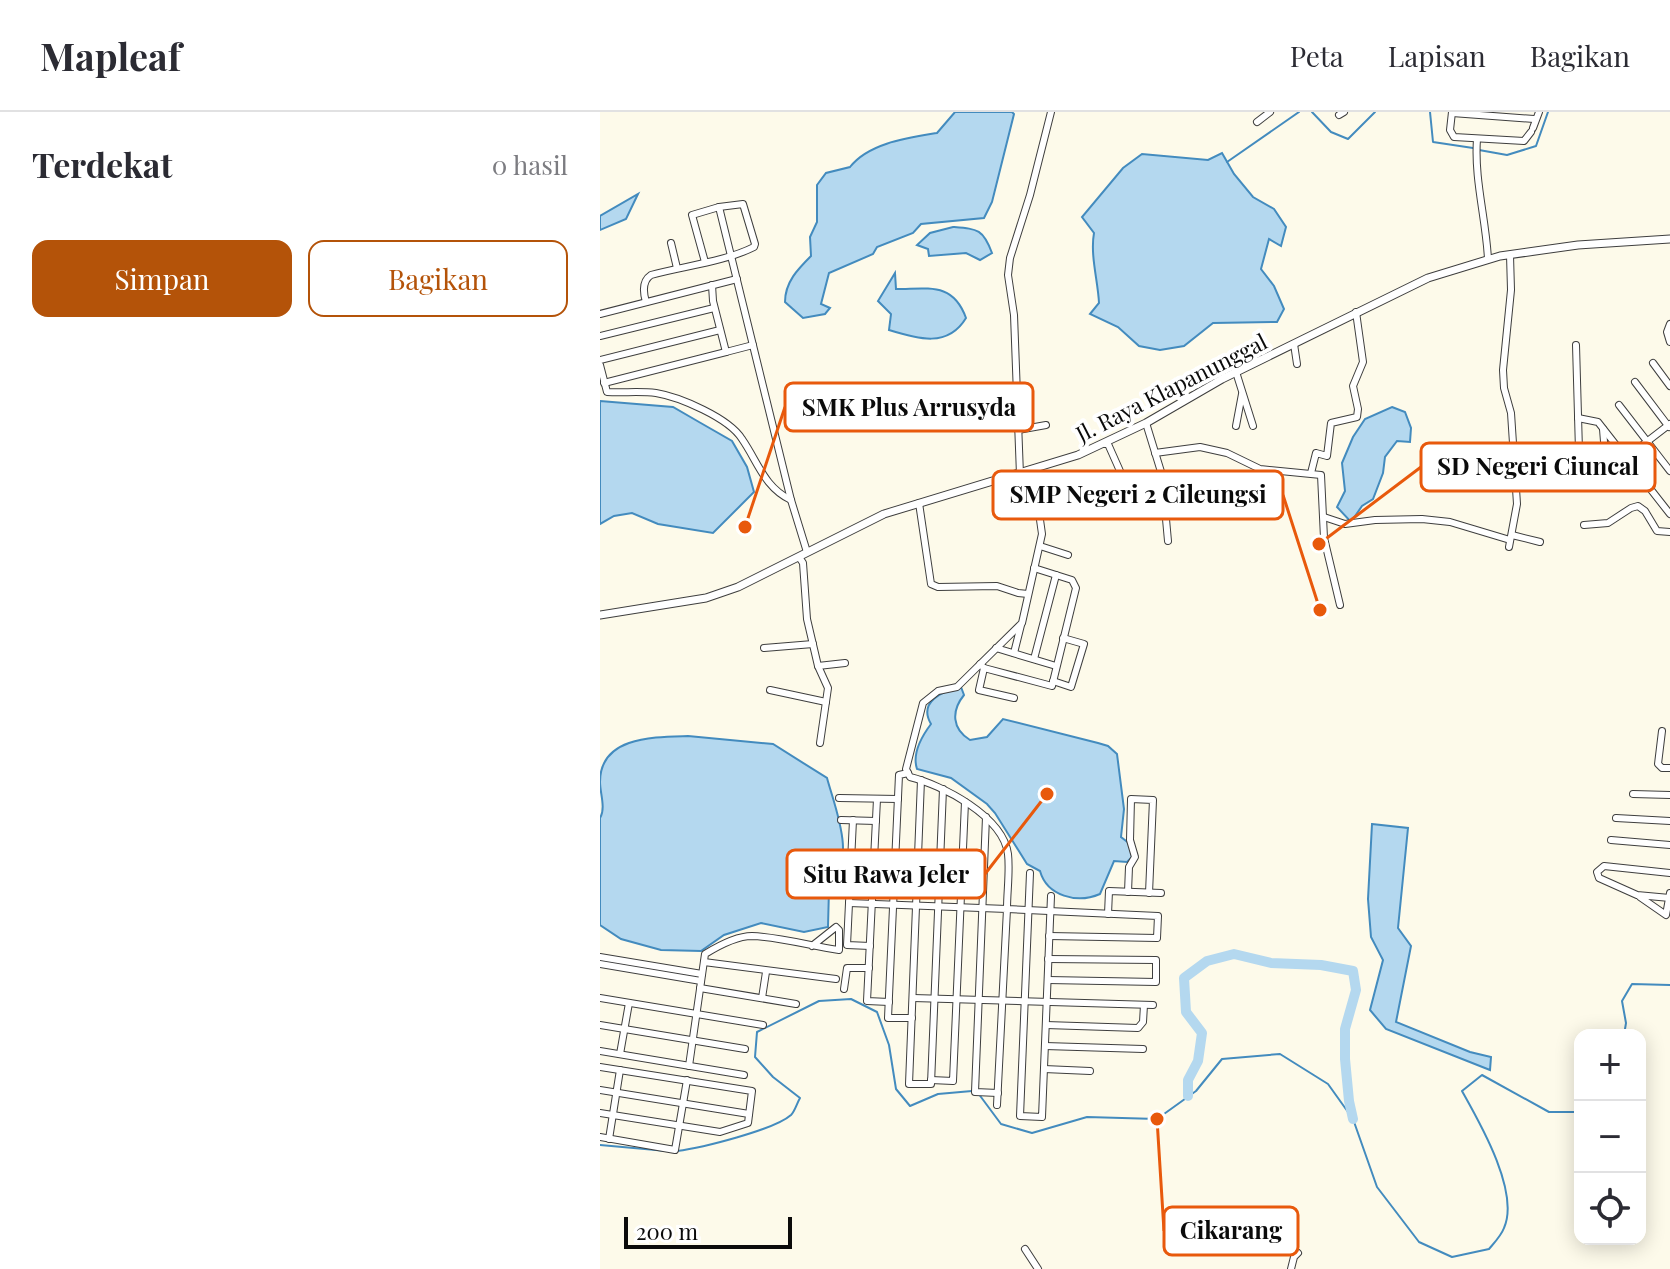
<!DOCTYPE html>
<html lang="id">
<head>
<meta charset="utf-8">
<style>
	body { margin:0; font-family:"Playfair Display",serif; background:#f7f7f7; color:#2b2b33 }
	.controls { position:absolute; right:24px; bottom:24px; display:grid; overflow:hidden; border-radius:16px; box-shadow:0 4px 20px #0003 }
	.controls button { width:72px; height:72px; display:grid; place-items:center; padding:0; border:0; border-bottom:2px solid #e1e1e2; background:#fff; color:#2b2b33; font:40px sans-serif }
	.scale { position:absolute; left:24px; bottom:20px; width:168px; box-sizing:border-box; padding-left:8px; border:4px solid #0b0b0b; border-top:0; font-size:22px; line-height:28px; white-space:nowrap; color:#0b0b0b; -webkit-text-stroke:6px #fff; paint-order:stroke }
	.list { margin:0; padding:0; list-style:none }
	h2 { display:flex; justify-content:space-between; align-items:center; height:104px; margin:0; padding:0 32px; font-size:34px }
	h2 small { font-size:26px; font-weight:400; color:#7c7c81 }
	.actions { display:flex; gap:16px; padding:24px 32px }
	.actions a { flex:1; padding:18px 0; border:2px solid #b45309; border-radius:16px; text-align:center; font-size:28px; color:#b45309 }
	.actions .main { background:#b45309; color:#fff }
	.icon { flex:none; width:44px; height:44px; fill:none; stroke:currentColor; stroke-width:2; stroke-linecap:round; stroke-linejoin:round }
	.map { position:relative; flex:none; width:1070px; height:1157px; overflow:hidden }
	header { display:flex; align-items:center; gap:48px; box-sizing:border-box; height:112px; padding:0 40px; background:#fff; border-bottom:2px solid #e1e1e2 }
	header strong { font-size:38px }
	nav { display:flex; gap:44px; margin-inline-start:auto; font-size:28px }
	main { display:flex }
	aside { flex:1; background:#fff }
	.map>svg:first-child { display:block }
</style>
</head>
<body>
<header>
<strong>Mapleaf</strong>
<nav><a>Peta</a><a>Lapisan</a><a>Bagikan</a></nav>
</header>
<main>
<aside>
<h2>Terdekat<small>0 hasil</small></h2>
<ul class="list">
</ul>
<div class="actions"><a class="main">Simpan</a><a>Bagikan</a></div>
</aside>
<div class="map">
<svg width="1070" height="1157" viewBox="0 0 1070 1157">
	<rect width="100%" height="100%" fill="#fdfaea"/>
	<!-- water -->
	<g fill="#b4d8ef" stroke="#438bbe" stroke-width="2">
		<path d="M 355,0 L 412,0 L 414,2 L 392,90 L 384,106 L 321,112 L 313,121 L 277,135 L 273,142 L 229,161 L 221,192 L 230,196 L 225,202 L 203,206 L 185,190 C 185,170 198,157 211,144 L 210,125 L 217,110 L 217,73 L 226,61 L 250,55 C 269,31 307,26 337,21 Z"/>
		<path d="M 622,41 L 634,62 L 653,85 L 674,97 L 686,115 L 681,134 L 669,127 L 661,157 L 674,174 L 684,197 L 677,210 L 613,211 L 584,234 L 560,238 L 539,234 L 518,215 L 490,202 L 499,191 C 498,169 490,143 494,121 L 482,105 L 523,56 L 542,42 L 608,48 Z"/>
		<path d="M 38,82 L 26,107 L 0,118 L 0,104 Z"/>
		<path d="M 353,115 C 378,117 383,117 392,141 L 380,148 L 366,141 L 329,144 L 328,137 L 317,133 L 330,121 Z"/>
		<path d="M 295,161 L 296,177 C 329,177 353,170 366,206 C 348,236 318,227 289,218 L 291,202 L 278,189 Z"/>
		<path d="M 0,289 L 73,295 L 99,310 L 132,329 L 147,355 L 154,380 L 113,421 L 58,412 L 32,401 L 14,404 L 0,412 Z"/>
		<path d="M 792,295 L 805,300 L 811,316 L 810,330 L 797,329 L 785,345 L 783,361 L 773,387 L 762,394 L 751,410 L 737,395 L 745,379 L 742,351 L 753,325 L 765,307 Z"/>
		<path d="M 361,575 L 364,583 C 351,599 352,617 370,628 L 387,625 L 403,607 L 498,631 L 508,634 L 517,642 L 524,697 L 521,725 L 530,732 L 532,745 L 527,750 L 514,749 L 500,782 C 477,792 447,784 440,759 L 427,752 L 395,701 L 387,692 L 351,666 L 317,657 C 312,642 322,624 331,612 C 318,590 342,579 361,575 Z"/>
		<path d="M 88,624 L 173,632 L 227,666 C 236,699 257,747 229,777 L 228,815 L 204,820 L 161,811 L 124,823 L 101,839 L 61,838 L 21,827 L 0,813 L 0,706 C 6,696 0,681 0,670 C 0,624 55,625 88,624 Z"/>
		<path d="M 772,712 L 808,716 L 798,816 L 811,834 L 796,910 L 870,940 L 891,945 L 890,958 L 786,917 L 770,898 L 783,848 L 771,825 L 768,787 Z"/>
	</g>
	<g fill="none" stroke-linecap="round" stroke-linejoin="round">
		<!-- stream -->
		<g stroke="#438bbe" stroke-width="2">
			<path d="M 712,0 L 731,20 L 748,27 L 775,0"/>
			<path d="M 830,0 L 833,30 L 873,36"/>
			<path d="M 879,38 L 907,43 L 936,34 L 948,0"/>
			<path d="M 627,50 L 699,0"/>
			<path d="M 1024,923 L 1026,911 L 1022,889 L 1032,872 L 1070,873"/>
			<path d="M 378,981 L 401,1012 L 432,1021 L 487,1005 L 557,1007 L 596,979 L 622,947 L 680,942 L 728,972 L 753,1007 L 777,1075 L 819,1130 L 852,1145 L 889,1137 C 894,1131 901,1124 904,1116 C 920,1080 880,1011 862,979 L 882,963 L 949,1000 L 980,1000"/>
			<path d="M 0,1033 L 67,1039"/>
			<path d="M 77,1039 C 101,1036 174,1018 191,1003 C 195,999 197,991 200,986 L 173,965 L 155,945 L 157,920 L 219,889 L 251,887 L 277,900 L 289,933 L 296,977 L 310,994 L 338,982 L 372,979"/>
		</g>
		<!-- river -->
		<path stroke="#b4d8ef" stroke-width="10" d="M 588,984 L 588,968 L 598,949 L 602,921 L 586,900 L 584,866 L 607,849 L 634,842 L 671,851 L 721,853 L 753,859 L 756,878 L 745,917 L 745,947 L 749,989 L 753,1007"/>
		<defs>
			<g id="minor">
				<path d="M 852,0 L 850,18 L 854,25 L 924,29 L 931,20"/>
				<path d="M 852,1 L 934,7"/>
				<path d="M 739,3 L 744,0"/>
				<path d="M 657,10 L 670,0"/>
				<path d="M 933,16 L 939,0"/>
				<path d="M 877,27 C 874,67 886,107 888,147"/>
				<path d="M 119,95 L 191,388 L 207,440"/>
				<path d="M 71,131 L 77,156"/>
				<path d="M 46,190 C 43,180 42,169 51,163 C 84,154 124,150 154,135 L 155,132 L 143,92 L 119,95 L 92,103 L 105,150"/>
				<path d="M 0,202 L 137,167"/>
				<path d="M 1070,212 L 1067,220 L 1070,230"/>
				<path d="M 0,224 L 114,196"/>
				<path d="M 694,232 L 697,252"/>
				<path d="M 976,233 L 980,374"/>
				<path d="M 126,240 L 153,233"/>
				<path d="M 0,248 L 120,218"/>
				<path d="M 1053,251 L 1070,274"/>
				<path d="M 0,253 L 7,280 C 23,281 40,279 56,281 C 80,285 129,306 142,327 C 158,350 164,375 191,388"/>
				<path d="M 636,260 L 653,314"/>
				<path d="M 1035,270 L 1069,315"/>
				<path d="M 4,271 L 126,240 L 113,189 L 112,173"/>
				<path d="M 1019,293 L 1070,359"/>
				<path d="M 978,306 L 998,310 L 1070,402"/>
				<path d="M 546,311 L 562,363 L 568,429"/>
				<path d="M 636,314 L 642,282"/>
				<path d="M 1003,317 L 1007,368"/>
				<path d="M 418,318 L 446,313"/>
				<path d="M 505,332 L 508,332 L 520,359 L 519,388"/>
				<path d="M 555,341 L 600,335 L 627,341 L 660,357 L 721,363 L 724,426 L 740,493"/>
				<path d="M 433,358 L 442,422 L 422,511 L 357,575 L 338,579 L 323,591 L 306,657 L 310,665 C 342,673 403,704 408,742 C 410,759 407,779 407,797 L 558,804 L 557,826 L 449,824"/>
				<path d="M 1010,358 L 1070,312"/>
				<path d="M 711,361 L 716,341 L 727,344 L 731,311 L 757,305 L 758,297 L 753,274 L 763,250 L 756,200"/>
				<path d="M 420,363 L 414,203 L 408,163 L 410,146 L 430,83 L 451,0"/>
				<path d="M 319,391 L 331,472 L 338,475 L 397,474 L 418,481 L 428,482"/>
				<path d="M 565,400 L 608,395 L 625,398"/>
				<path d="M 724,405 L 745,412 L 775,408 L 822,407 L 850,410 L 910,428"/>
				<path d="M 984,413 L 1008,411 L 1031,396 L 1038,394 L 1045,399 L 1057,419 L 1070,420"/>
				<path d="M 912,423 L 940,430"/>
				<path d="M 440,434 L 468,443"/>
				<path d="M 909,435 L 917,392 L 911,301 L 904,276 L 903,258 L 911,178 L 910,143"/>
				<path d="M 199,445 L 203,451 L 207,507 L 218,554 L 228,576 L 220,631"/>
				<path d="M 164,536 L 213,532"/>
				<path d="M 396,536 L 456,554"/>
				<path d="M 414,541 L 421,513"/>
				<path d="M 434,547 L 456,463"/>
				<path d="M 380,552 L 384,556 L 452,574 L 476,476 L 472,468 L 434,456"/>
				<path d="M 218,554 L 245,551"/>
				<path d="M 384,556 L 379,578 L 414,586"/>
				<path d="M 453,569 L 471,575 L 484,532 L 463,526"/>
				<path d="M 170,578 L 226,590"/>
				<path d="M 1062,619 L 1058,652 L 1062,656 L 1070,656"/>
				<path d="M 308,661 L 299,663 L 288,906 L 312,906"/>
				<path d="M 321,668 L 309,972 L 331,972 L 343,677"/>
				<path d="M 1033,682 L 1070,683"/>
				<path d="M 239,686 L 298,687"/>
				<path d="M 277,687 L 267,889 L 289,890"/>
				<path d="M 386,705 L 375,980 L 398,981"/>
				<path d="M 1016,706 L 1070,709"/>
				<path d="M 241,708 L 276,709"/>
				<path d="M 253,708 L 247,833 L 270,834"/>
				<path d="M 1011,728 L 1070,733"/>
				<path d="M 430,761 L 420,1004 L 442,1005 L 451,784"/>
				<path d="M 528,780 L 529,755 L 535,745 L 530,728 L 531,687 L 553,688 L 549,781"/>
				<path d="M 1040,785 L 1066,803 L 1070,781"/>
				<path d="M 1070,786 L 1037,783 L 999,766 L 997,760 L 1004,754 L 1070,761"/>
				<path d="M 249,791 L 407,797 L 397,993"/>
				<path d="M 508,802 L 509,779 L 561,781"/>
				<path d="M 0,845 L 102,862"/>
				<path d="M 104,850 L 236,867"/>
				<path d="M 0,852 L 101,869"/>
				<path d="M 448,868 L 556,870 L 556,848 L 448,847"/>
				<path d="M 100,876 L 196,892"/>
				<path d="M 244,877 L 247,856 L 269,856"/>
				<path d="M 0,886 L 163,913"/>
				<path d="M 162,886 L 166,860"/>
				<path d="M 313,886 L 553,893"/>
				<path d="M 0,913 L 145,937"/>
				<path d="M 446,913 L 538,916 L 543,910 L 544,893"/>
				<path d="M 445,934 L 543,937"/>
				<path d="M 0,939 L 144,963"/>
				<path d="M 20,942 L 29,891"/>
				<path d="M 89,954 L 105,842 C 118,834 136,824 152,824 C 180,825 211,834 239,838 L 239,818 L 236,815 L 212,834"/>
				<path d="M 0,955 L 152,979 L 148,1011 L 120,1020 L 0,1001"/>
				<path d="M 444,957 L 490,959"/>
				<path d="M 331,968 L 353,969 L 365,690"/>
				<path d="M 0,978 L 149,1002"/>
				<path d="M 0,1025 L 75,1038 L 87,968"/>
				<path d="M 9,1027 L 20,958"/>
				<path d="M 425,1137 L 438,1157"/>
				<path d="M 691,1157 L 694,1145 L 698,1141"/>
			</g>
			<path id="tertiary" d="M 0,503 L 106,486 L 138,475 L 284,402 L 478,343 L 546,311 L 622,267 L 828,166 L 900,144 L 978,133 L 1070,127"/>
		</defs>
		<!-- minor casing -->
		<use href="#minor" stroke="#3e3e3e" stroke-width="8"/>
		<!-- tertiary casing -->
		<use href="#tertiary" stroke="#3e3e3e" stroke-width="9"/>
		<!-- minor -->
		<use href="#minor" stroke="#fff" stroke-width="6"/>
		<!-- tertiary -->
		<use href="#tertiary" stroke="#fff" stroke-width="7"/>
	</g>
	<g text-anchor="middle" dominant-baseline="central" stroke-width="8" stroke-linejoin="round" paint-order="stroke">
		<!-- street labels -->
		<g font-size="22" fill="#0b0b0b" stroke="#fff">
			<text transform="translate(571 275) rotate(-27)">Jl. Raya Klapanunggal</text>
		</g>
	</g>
	<!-- callouts -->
	<path fill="none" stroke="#e8590c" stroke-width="3" d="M145 415L185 295M719 432L821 355M720 498L683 383M447 682L385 762M557 1007L564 1119"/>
	<g fill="#e8590c" stroke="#fff" stroke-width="3">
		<circle cx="145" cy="415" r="8"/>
		<circle cx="719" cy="432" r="8"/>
		<circle cx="720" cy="498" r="8"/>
		<circle cx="447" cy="682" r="8"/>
		<circle cx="557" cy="1007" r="8"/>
	</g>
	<g fill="#fff" stroke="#e8590c" stroke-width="3">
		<rect x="185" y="271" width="248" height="48" rx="8"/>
		<rect x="821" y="331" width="234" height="48" rx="8"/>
		<rect x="393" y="359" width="290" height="48" rx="8"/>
		<rect x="187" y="738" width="198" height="48" rx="8"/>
		<rect x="564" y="1095" width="134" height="48" rx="8"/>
	</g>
	<g font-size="24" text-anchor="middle" font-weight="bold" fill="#0b0b0b">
		<text x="309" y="304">SMK Plus Arrusyda</text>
		<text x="938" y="363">SD Negeri Ciuncal</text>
		<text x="538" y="391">SMP Negeri 2 Cileungsi</text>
		<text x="286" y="771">Situ Rawa Jeler</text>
		<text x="631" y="1127">Cikarang</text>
	</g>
</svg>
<div class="controls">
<button>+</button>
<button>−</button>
<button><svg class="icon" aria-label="locate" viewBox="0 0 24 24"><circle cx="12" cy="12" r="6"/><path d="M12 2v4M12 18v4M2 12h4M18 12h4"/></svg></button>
</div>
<div class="scale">200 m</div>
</div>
</main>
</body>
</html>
